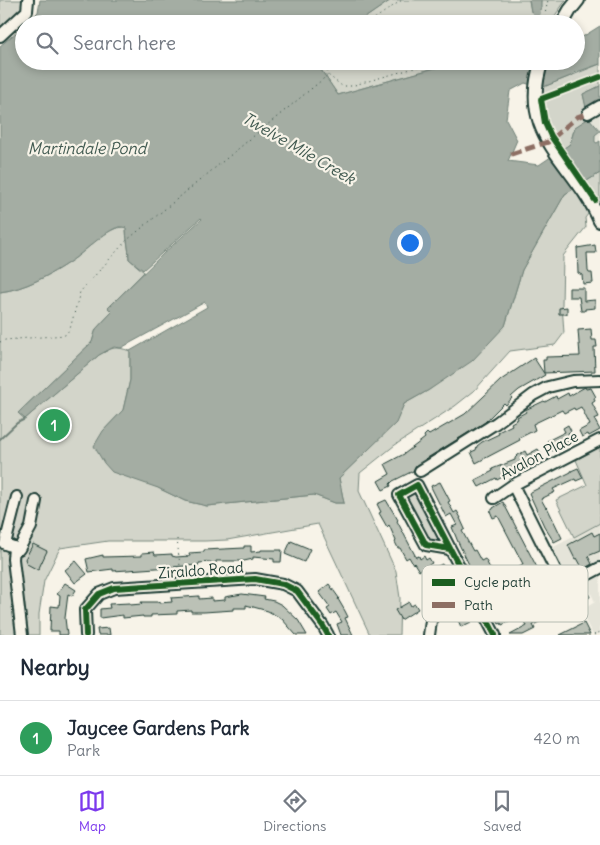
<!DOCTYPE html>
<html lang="en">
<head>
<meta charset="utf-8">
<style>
	body { margin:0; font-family:Delius,sans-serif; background:#f6f6f7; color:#1f2937 }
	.you { position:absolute; left:409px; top:242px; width:18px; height:18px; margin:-12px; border:4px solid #fff; border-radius:50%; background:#1a73e8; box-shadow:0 0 0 8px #1a73e833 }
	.badge { display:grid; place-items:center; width:32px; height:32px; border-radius:50%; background:#7c3aed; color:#fff; font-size:16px; font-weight:700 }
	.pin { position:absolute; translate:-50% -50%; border:2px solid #fff; box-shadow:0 1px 5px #0006 }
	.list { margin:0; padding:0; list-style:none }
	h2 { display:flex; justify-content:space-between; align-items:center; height:65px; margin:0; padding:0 20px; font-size:21px }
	h2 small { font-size:16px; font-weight:400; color:#747a83 }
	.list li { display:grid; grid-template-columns:32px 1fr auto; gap:15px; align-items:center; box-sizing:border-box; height:75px; padding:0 20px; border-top:1px solid #e0e1e3 }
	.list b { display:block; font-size:19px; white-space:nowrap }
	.list p { margin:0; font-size:16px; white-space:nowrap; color:#747a83 }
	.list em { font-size:16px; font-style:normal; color:#747a83 }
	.icon { flex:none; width:28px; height:28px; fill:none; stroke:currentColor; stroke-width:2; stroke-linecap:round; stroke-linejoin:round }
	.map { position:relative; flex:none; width:600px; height:635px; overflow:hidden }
	.search { position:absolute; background:#fff; box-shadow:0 2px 8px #0003; left:15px; right:15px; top:15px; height:55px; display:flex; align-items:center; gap:12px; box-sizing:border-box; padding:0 18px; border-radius:28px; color:#747a83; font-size:19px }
	.sheet { height:140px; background:#fff }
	nav { display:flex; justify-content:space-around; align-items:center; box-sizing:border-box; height:70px; border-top:1px solid #e0e1e3; background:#fff; font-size:14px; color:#747a83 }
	nav a { display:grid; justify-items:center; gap:2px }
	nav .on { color:#7c3aed }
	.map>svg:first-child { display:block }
</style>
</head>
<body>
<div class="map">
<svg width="600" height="635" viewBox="0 0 600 635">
	<rect width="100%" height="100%" fill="#f7f3e8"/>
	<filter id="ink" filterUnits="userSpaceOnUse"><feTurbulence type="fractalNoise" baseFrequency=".02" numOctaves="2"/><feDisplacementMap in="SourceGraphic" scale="10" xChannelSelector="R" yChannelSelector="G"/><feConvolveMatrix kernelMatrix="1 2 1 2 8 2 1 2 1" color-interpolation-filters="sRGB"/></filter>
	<g filter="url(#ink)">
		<!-- built -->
		<g fill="#e5e4d9">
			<path d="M 600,111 L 600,141 L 597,143 L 589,118 Z"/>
			<path d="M 600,523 L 600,634 L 593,635 L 580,611 L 595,602 L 583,576 L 565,584 L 548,550 Z"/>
		</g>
		<!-- green -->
		<g fill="#d3d5ca" stroke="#79897f">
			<path d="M 0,0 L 25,0 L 22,11 L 0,32 Z"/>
			<path d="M 391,0 L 529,0 L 531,11 L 540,9 L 541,0 L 566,0 L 549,24 L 356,24 Z"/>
			<path d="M 317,61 L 460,61 L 338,95 L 317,64 Z"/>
			<path d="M 600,64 L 600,86 L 583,94 L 589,118 L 574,130 L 570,144 L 563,149 L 545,123 L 545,98 L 541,88 Z"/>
			<path d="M 600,173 L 600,203 L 594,206 L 585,218 L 586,227 L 563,256 L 562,304 L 564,333 L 555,345 L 510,351 L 474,391 L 455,406 L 395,445 L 360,473 L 359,491 L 396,571 L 400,598 L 399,635 L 370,635 L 318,524 L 227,540 L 205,541 L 108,541 L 60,548 L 44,581 L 39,614 L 39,635 L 0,635 L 0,292 C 25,289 50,275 71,261 C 88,250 106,226 126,227 C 126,239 129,247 129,259 L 144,272 L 108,308 L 112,312 L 96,329 L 92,342 L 18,413 L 25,419 L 99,355 C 113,347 115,346 130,351 L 130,380 L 123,410 L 103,431 L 158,488 L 185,501 L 207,506 L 314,495 L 335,503 L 344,503 L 339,478 L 395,423 L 404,404 L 429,390 L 505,326 L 522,270 L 565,194 Z"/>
			<path d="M 600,447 L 600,523 L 574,537 L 556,500 L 587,485 L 576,460 Z"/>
			<path d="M 412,490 L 416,492 L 438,536 L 437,544 L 431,546 L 403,495 Z"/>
		</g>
		<!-- water -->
		<g fill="#a4ada3" stroke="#6f8077">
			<path d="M 40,0 L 391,0 L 356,24 L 26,24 L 38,12 Z"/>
			<path d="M 529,0 L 541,0 L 541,9 L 531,12 Z"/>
			<path d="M 24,26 L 24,61 L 317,61 L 317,64 L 338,95 L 460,61 L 576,61 L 576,41 L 600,26 L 600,64 L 574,73 L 573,75 L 541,88 L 525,83 L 510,91 L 506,119 L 517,140 L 508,161 L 539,165 L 570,144 L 575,127 L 589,118 L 600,131 L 595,135 L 595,142 L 597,143 L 600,141 L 600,173 L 565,194 L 522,270 L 505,326 L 472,361 L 429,390 L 404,404 L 396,423 L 339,478 L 344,503 L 335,503 L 314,495 L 207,506 L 185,501 L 158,488 L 112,472 L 104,463 L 94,446 L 103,431 L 123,410 L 130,380 L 130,351 L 207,307 L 205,302 L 121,348 L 114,347 L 99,355 L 25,419 L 18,413 L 92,342 L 96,329 L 112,312 L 108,308 L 164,253 L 202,219 L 201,218 L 143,270 L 129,259 C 129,247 126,239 126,228 C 124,227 121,227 119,227 C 106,230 83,253 71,261 C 50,275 25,289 0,292 L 0,46 Z"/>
			<path d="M 600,86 L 600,101 L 586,108 L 583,94 Z"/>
		</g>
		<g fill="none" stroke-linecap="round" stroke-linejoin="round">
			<!-- stream -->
			<path stroke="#6f8077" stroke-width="2" d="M 0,439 L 17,423 L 25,419"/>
			<!-- canal -->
			<path stroke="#a4ada3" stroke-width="7" d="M 536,10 L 537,16"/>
		</g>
		<!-- building -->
		<g fill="#bbc1b6" stroke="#1f3d34">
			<path d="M 595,245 L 596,253 L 587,253 L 588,271 L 589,273 L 592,273 L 593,283 L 583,284 L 582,275 L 578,273 L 577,248 Z"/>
			<path d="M 569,288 L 584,288 L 584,301 L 595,300 L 595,308 L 585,309 L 585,311 L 581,311 L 579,297 L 569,297 Z"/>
			<path d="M 567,307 L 567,314 L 559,314 L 559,308 Z"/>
			<path d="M 591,329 L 592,340 L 596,340 L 597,347 L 594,347 L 595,371 L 544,373 L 543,360 L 546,360 L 546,357 L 580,356 L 578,330 Z"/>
			<path d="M 534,358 L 545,375 L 519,390 L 511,397 L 512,398 L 506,405 L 504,403 L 484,423 L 416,465 L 413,471 L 393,481 L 390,484 L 391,486 L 383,490 L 378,481 L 390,474 L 385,464 L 404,454 L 425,438 L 424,436 L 427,433 L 429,435 L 465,414 L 501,380 Z"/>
			<path d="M 585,387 L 586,389 L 591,388 L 596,397 L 594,398 L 595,401 L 592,403 L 599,417 L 594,419 L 600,430 L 589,436 L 588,434 L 582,437 L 579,431 L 590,425 L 581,407 L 575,410 L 574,408 L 564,413 L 562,410 L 533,424 L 535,430 L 519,438 L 520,440 L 476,463 L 471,452 L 476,450 L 477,446 L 482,442 L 499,434 L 498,432 L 512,425 L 511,423 L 518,419 L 517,417 L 526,412 L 525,410 L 544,401 L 545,402 L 556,396 L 557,399 L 568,393 L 569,396 Z"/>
			<path d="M 568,425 L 571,431 L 568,433 L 572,440 L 552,451 L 547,441 L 565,432 L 563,428 Z"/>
			<path d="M 538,449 L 542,455 L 497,480 L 496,478 L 479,487 L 475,480 L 493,471 L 492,469 L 515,460 L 515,458 L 518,455 L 525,451 L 527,455 Z"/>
			<path d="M 578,468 L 583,478 L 576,481 L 575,479 L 553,489 L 555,492 L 541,499 L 546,508 L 547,507 L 562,538 L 554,542 L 544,526 L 529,493 L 571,472 L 571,471 Z"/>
			<path d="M 440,482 L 450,501 L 448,502 L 454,513 L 457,511 L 461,518 L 460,518 L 465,529 L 462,531 L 473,551 L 475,550 L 481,561 L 485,559 L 491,570 L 490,574 L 498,589 L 500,588 L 504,596 L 497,599 L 502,609 L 506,607 L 510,615 L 506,617 L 509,622 L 502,625 L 501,623 L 499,624 L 487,595 L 477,576 L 475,577 L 458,542 L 452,527 L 457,525 L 451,514 L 446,517 L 432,489 L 431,486 Z"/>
			<path d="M 386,500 L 398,520 L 397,521 L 416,557 L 419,556 L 420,559 L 424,556 L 426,560 L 429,558 L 432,563 L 419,571 L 414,563 L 413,564 L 409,557 L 406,559 L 400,548 L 398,548 L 395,542 L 396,541 L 389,525 L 387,527 L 379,513 L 381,512 L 377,504 Z"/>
			<path d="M 503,502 L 544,581 L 535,586 L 525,570 L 522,571 L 519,566 L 523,564 L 498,516 L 493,518 L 490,511 L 493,509 L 493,508 Z"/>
			<path d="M 592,532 L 594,536 L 600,533 L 600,551 L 588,556 L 592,564 L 583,569 L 577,558 L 575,559 L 568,545 Z"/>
			<path d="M 291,541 L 310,549 L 304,562 L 285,554 Z"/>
			<path d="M 33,544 L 47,551 L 38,570 L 27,564 L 25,559 Z"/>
			<path d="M 244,546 L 251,546 L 251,552 L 261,551 L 261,550 L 282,550 L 281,562 L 274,562 L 274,559 L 253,557 L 253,559 L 244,561 L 216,561 L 216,564 L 211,564 L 211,562 L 199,563 L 199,565 L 113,571 L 113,569 L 89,572 L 86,559 L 103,555 L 103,557 L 142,556 L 142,553 L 154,552 L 155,555 L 172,554 L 172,556 L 176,557 L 190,556 L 189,553 L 204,552 L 204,550 L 244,548 Z"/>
			<path d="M 76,561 L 87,574 L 75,583 L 65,570 Z"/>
			<path d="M 442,564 L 445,571 L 436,576 L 432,569 Z"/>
			<path d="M 450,580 L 462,603 L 458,604 L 464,617 L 468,615 L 471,622 L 461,627 L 458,620 L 458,614 L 443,583 Z"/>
			<path d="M 65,583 L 76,590 L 72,596 L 68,594 L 65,618 L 67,635 L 59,635 L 59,631 L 50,631 L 51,606 L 59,607 L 60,596 L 57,594 Z"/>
			<path d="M 329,584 L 339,598 L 338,599 L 345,611 L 348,617 L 345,618 L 353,635 L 341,635 L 337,624 L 342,622 L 336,612 L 331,615 L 327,609 L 330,607 L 319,592 Z"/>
			<path d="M 584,584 L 590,597 L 554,615 L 552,611 L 544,616 L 545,619 L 533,625 L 535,629 L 523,635 L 510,635 L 527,626 L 525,622 L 534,617 L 531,611 Z"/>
			<path d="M 242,594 L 265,597 L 264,599 L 274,601 L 282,605 L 298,620 L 307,635 L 296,635 L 282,619 L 268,611 L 246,605 L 246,608 L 234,608 L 234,610 L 204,612 L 191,612 L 191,610 L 177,611 L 177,614 L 151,615 L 151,617 L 143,617 L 143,616 L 123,618 L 123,615 L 100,618 L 100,609 L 110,608 L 109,604 L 130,603 L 130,605 L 142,604 L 141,602 L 158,602 L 159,603 L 172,602 L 171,598 L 199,596 L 199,599 L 212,598 L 212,601 L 225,600 L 225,597 Z"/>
			<path d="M 409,602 L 411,606 L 415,604 L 418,609 L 401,620 L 395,610 Z"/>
			<path d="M 584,623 L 590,635 L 560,635 Z"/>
			<path d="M 109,628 L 110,635 L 98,635 L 97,629 Z"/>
		</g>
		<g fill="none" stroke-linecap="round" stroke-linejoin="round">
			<defs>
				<g id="minor">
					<path d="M 0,36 L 27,11 L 28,0"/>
					<path d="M 588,113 L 600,106"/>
					<path d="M 420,471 L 496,423 L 533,395 L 548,387 L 573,381 L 600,380"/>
					<path d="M 513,485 L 564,587"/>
					<path d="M 17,497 L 5,544 L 19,549 L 31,527 L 36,501"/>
					<path d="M 494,498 L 513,485 L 600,440"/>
					<path d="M 14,548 L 13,559 L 22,635"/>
					<path d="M 450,549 L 426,545 L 399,495 L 417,485 L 495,635"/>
					<path d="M 532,602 L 564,587 L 600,568"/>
					<path d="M 86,635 L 85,610 L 99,594 L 114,588 L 255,579 L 283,584 L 297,591 L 323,626 L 328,635"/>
					<path d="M 429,635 L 432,614"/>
				</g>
				<g id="major">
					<path d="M 562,24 L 570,10 L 578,0"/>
					<path d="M 542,61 C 516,136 575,161 600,221"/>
				</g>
			</defs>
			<!-- minor casing -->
			<use href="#minor" stroke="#1f3d34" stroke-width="14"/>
			<!-- major casing -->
			<use href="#major" stroke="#1f3d34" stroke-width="16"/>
			<!-- path -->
			<g stroke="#1f3d34" stroke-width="1" stroke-dasharray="1 4" stroke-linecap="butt">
				<path d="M 367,24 L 402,0"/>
				<path d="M 538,24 L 544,19 L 548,0"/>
				<path d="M 326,61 L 328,75 L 342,86 L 351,86 L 439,61"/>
				<path d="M 545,98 L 600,77"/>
				<path d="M 0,342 L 5,340 L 65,335 L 70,329 L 80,292 L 126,241 L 328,75"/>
				<path d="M 177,539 L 181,575"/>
				<path d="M 594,635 L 600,632"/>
			</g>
			<!-- minor -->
			<use href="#minor" stroke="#f7f3e8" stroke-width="10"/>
			<!-- major -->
			<use href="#major" stroke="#f7f3e8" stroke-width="12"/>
			<!-- quiet -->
			<path stroke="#8d6e63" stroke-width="5" stroke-dasharray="10 5" stroke-linecap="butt" d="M 511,154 L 548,142 L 577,117 L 588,113"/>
			<defs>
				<g id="cycleway">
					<path d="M 595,200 L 551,136 L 545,123 L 541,99 L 600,77"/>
					<path d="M 450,549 L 426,545 L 399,495 L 417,485 L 495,635"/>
					<path d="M 86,635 L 85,610 L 99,594 L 114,588 L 255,579 L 283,584 L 297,591 L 323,626 L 328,635"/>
				</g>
			</defs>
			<!-- cycleway casing -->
			<use href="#cycleway" stroke="#f7f3e8" stroke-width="9"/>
			<!-- cycleway -->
			<use href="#cycleway" stroke="#1b5e20" stroke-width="6"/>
		</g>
	</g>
	<g text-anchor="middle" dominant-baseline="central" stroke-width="4.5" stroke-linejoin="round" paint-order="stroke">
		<!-- street labels -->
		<g font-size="15" fill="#1f3d34" stroke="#f7f3e8">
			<text transform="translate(539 455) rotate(-28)">Avalon Place</text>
			<text transform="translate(201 570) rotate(-4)">Ziraldo Road</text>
		</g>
		<!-- water labels -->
		<g font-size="16" font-style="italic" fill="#405950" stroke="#f7f3e8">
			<text x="87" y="148">Martindale Pond</text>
			<text transform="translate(299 148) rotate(30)">Twelve Mile Creek</text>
		</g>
	</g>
	<!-- legend -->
	<rect x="422" y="565" width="166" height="57" rx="8" fill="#f7f3e8" stroke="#b6bcb2" stroke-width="1"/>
	<rect x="432" y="579" width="23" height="7" fill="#1b5e20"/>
	<rect x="432" y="602" width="23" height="6" fill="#8d6e63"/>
	<g font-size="14" fill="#1f3d34">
		<text x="464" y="587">Cycle path</text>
		<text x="464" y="610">Path</text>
	</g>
</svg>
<div class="you"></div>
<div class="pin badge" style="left:54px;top:425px;background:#2e9e5b">1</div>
<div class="search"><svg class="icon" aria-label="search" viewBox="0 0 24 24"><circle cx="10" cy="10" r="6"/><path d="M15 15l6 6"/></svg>Search here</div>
</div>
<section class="sheet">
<h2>Nearby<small></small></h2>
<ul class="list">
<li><span class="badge" style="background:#2e9e5b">1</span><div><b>Jaycee Gardens Park</b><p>Park</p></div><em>420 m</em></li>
</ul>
</section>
<nav>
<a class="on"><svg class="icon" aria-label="map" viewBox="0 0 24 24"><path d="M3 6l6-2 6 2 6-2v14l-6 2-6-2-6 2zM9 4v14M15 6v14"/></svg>Map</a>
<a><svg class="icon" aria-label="directions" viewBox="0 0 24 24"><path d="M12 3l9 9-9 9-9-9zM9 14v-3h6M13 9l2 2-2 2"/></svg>Directions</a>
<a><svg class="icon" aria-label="saved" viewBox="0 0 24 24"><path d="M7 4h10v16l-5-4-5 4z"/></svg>Saved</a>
</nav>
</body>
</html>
